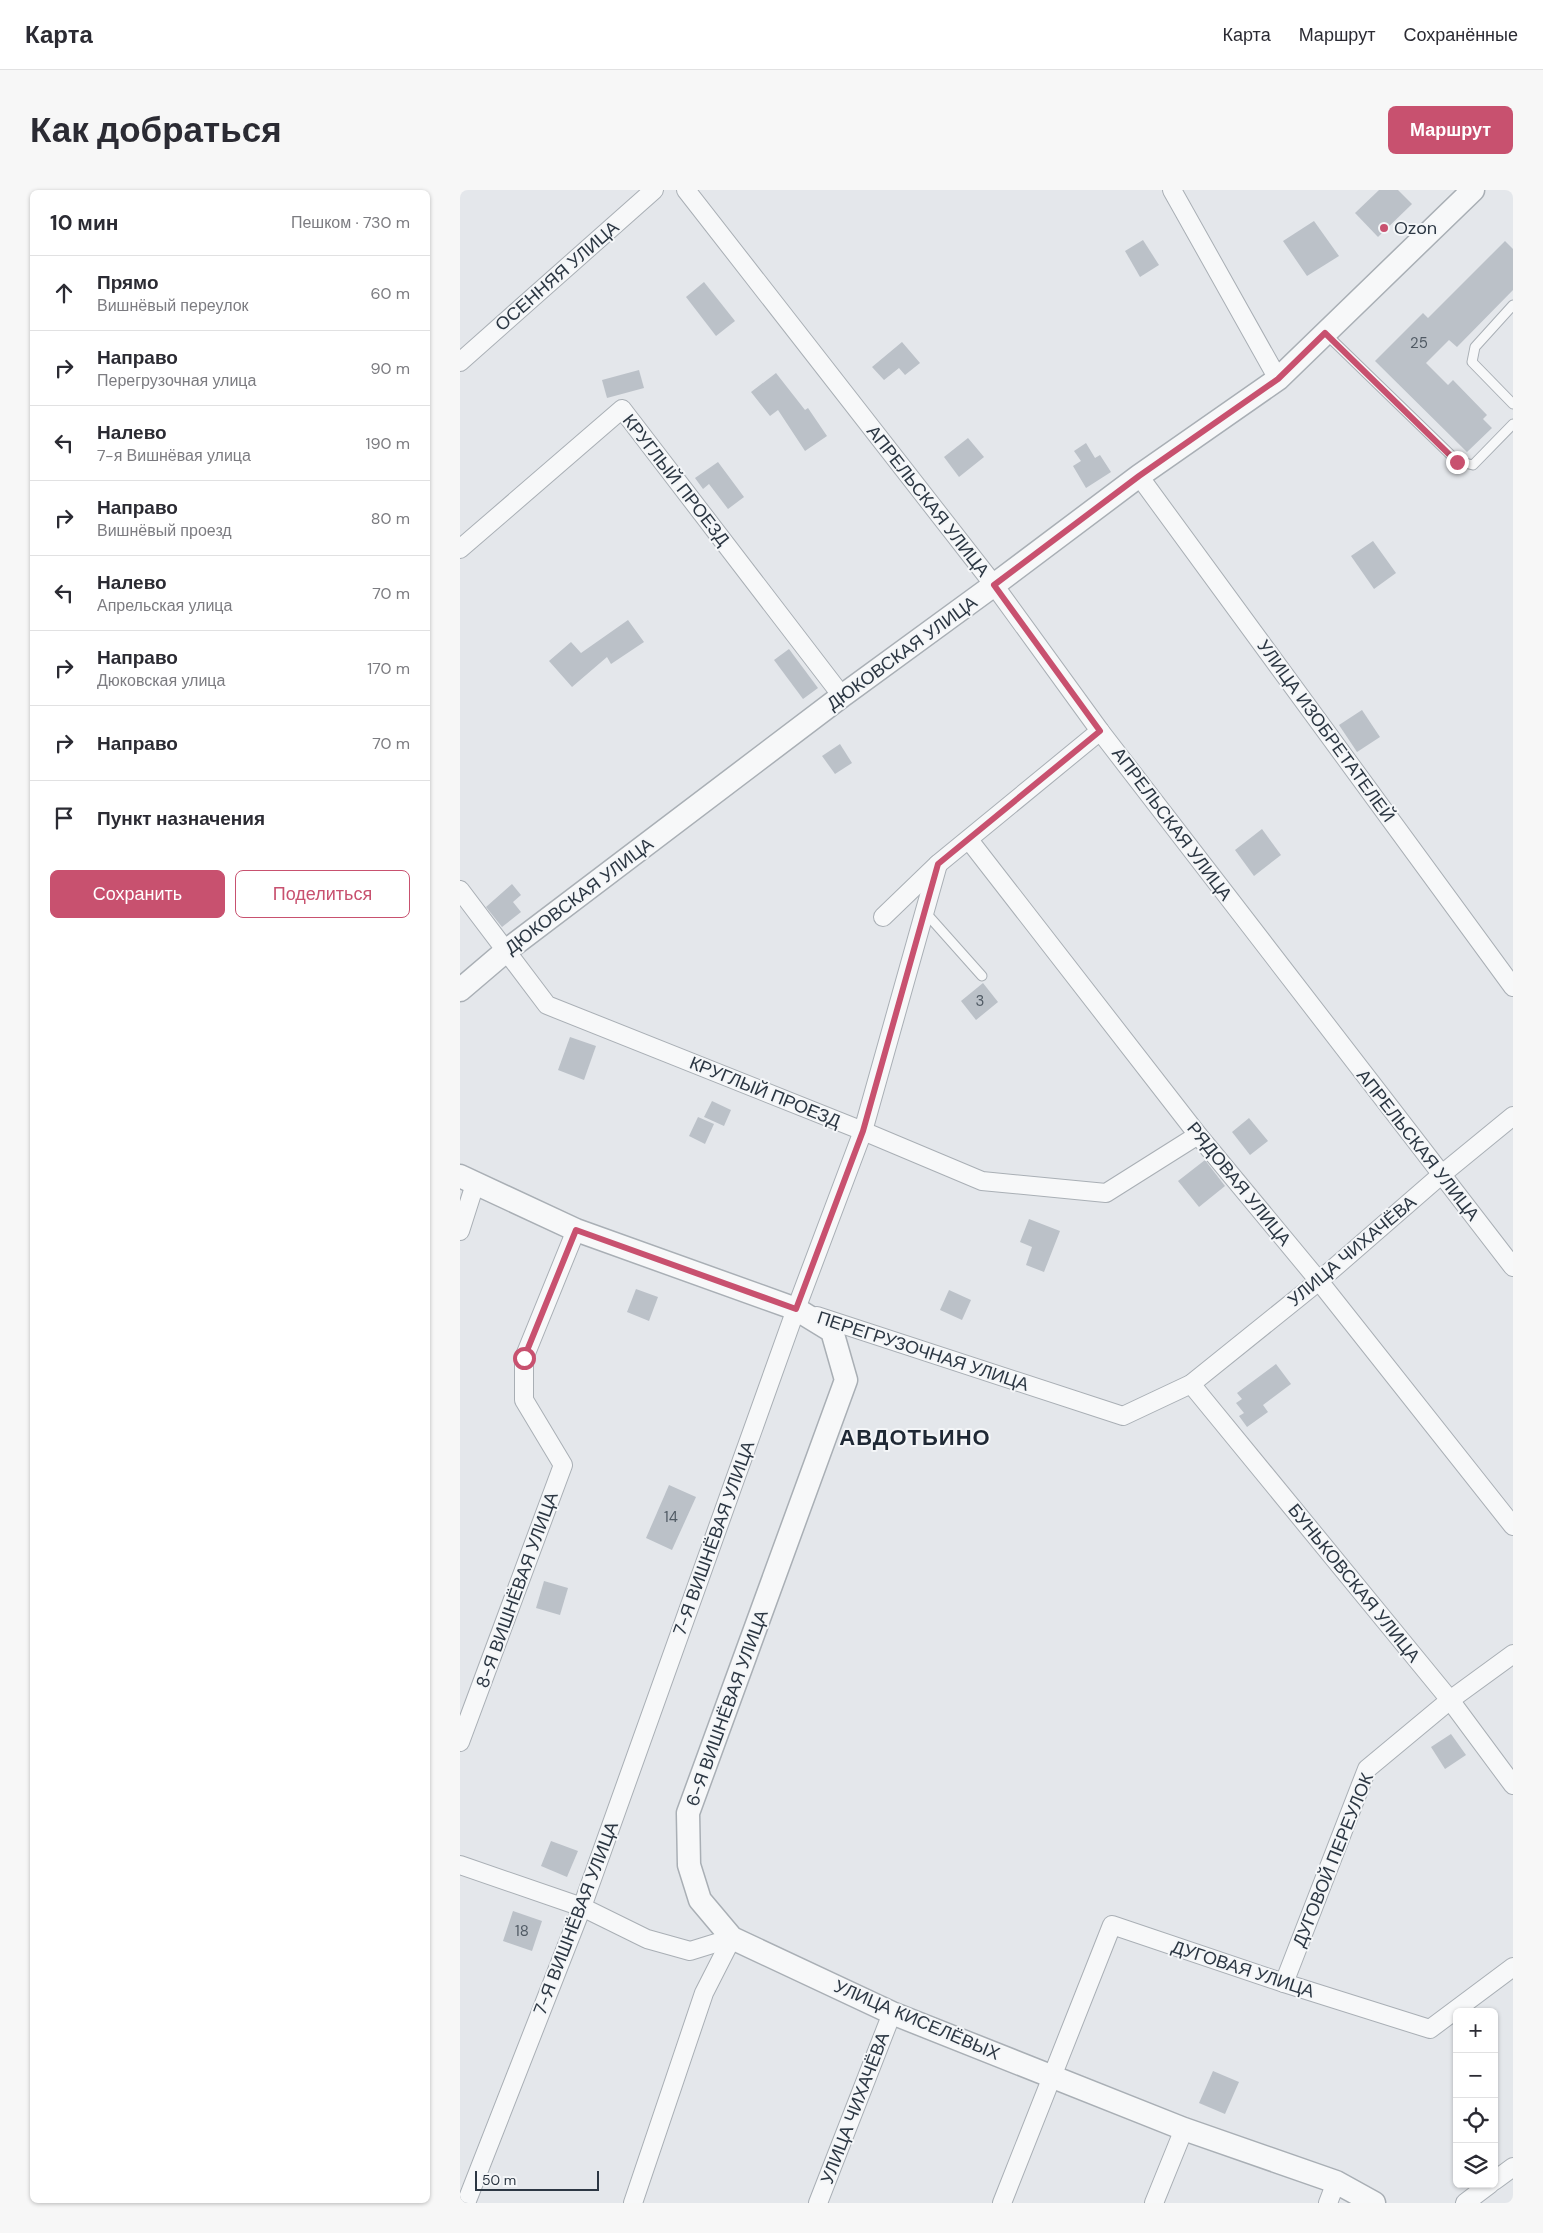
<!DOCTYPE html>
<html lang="ru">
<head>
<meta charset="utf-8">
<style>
	body { margin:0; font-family:"DM Sans",sans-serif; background:#f7f7f7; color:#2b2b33 }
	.controls { position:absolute; right:15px; bottom:15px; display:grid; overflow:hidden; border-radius:8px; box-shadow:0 1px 4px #0004 }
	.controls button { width:45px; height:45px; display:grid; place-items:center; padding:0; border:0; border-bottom:1px solid #e1e1e2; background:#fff; color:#2b2b33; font:25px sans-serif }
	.scale { position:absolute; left:15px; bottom:12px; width:124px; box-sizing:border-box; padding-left:5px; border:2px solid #2c3743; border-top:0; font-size:14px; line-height:18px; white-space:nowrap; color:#2c3743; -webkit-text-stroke:4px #f4f6f8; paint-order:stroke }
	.stop { position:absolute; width:15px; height:15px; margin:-11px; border:4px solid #c8516f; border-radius:50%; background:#fff }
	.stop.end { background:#c8516f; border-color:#fff; box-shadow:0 1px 5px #0008 }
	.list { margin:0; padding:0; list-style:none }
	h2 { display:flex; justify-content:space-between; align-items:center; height:65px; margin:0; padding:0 20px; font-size:21px }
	h2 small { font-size:16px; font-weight:400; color:#7c7c81 }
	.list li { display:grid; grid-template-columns:32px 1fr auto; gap:15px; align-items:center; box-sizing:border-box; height:75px; padding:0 20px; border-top:1px solid #e1e1e2 }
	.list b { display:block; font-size:19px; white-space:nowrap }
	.list p { margin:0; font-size:16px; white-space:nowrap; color:#7c7c81 }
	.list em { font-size:16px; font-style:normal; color:#7c7c81 }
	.actions { display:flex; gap:10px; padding:15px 20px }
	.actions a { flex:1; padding:11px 0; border:1px solid #c8516f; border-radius:8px; text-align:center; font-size:18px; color:#c8516f }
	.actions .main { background:#c8516f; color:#fff }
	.icon { flex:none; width:28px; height:28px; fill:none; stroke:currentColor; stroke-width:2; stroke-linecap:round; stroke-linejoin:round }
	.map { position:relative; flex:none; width:1053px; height:2013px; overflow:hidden; border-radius:8px }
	header { display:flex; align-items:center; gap:30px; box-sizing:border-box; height:70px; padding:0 25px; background:#fff; border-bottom:1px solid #e1e1e2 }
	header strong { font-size:24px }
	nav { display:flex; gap:28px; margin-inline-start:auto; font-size:18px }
	.intro { display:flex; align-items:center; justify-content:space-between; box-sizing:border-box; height:120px; padding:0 30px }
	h1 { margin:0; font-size:35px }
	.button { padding:12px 22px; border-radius:8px; background:#c8516f; color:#fff; font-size:18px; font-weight:700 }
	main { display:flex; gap:30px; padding:0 30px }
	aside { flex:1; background:#fff; border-radius:8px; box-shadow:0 1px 4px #0004 }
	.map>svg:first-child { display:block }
</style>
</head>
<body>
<header>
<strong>Карта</strong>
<nav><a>Карта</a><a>Маршрут</a><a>Сохранённые</a></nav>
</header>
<div class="intro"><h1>Как добраться</h1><a class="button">Маршрут</a></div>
<main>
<aside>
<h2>10 мин<small>Пешком · 730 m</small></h2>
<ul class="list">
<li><svg class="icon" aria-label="ahead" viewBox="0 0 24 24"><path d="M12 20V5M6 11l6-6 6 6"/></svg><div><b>Прямо</b><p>Вишнёвый переулок</p></div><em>60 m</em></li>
<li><svg class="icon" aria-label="right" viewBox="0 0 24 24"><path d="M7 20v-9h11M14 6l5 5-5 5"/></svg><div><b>Направо</b><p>Перегрузочная улица</p></div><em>90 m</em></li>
<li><svg class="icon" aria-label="left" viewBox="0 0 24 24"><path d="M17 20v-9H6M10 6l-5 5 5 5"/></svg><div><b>Налево</b><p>7-я Вишнёвая улица</p></div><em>190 m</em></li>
<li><svg class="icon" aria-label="right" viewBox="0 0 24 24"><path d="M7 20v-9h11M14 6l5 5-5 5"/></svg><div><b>Направо</b><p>Вишнёвый проезд</p></div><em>80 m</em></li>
<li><svg class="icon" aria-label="left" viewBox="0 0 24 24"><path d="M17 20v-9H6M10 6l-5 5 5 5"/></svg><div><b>Налево</b><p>Апрельская улица</p></div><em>70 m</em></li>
<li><svg class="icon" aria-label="right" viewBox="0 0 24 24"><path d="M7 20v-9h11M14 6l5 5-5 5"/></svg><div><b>Направо</b><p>Дюковская улица</p></div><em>170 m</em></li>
<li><svg class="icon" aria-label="right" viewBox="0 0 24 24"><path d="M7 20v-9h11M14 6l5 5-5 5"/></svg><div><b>Направо</b></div><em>70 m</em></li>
<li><svg class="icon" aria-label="arrive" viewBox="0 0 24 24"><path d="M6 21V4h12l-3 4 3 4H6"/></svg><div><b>Пункт назначения</b></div></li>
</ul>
<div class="actions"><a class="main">Сохранить</a><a>Поделиться</a></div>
</aside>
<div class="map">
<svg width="1053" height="2013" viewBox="0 0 1053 2013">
	<rect width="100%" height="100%" fill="#e4e7eb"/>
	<!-- building -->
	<g fill="#bbc1c8">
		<path d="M 919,0 L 938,0 L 952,14 L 918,47 L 895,23 Z"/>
		<path d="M 854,31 L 879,66 L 847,86 L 823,51 Z"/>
		<path d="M 683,50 L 699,75 L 680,87 L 665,61 Z"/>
		<path d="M 1045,51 L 1053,59 L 1053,100 L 997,157 L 989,150 L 966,173 L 988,195 L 993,190 L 1027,225 L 1023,229 L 1032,238 L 1007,262 L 915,171 L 963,123 L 968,128 Z"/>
		<path d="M 244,92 L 275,131 L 256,146 L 226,107 Z"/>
		<path d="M 442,152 L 460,173 L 445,185 L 439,178 L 424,190 L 412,177 Z"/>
		<path d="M 179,180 L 184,198 L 147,208 L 142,190 Z"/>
		<path d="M 316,183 L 345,220 L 348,218 L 367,246 L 345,261 L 318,220 L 310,226 L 291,202 Z"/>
		<path d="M 508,248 L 524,267 L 499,287 L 484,267 Z"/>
		<path d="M 626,253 L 635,268 L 640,265 L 651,282 L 626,298 L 613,276 L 621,271 L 614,261 Z"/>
		<path d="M 258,272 L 284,307 L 268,319 L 249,294 L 243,299 L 235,288 Z"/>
		<path d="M 913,351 L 936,383 L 914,399 L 891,366 Z"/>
		<path d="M 168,430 L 184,452 L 151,474 L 147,467 L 112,497 L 89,471 L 111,452 L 121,463 Z"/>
		<path d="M 329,459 L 358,498 L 343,509 L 314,470 Z"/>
		<path d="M 902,520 L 920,547 L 897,562 L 879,535 Z"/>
		<path d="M 380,554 L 392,573 L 375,584 L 362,566 Z"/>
		<path d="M 802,639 L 821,665 L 794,686 L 775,660 Z"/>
		<path d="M 52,694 L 61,705 L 53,712 L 61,722 L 42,737 L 26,717 Z"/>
		<path d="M 523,793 L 538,812 L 516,830 L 501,811 Z"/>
		<path d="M 110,847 L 136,856 L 124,890 L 98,880 Z"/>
		<path d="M 252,911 L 271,920 L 264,936 L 244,927 Z"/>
		<path d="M 238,927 L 254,934 L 245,954 L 229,946 Z"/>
		<path d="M 789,928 L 808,951 L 790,965 L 772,942 Z"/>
		<path d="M 745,970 L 765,996 L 739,1017 L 718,991 Z"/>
		<path d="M 569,1029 L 600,1041 L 584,1082 L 566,1075 L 572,1057 L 560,1052 Z"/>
		<path d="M 176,1099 L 198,1107 L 189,1131 L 167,1122 Z"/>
		<path d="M 489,1100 L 511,1110 L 502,1130 L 480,1120 Z"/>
		<path d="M 816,1174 L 831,1194 L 803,1215 L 808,1222 L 787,1237 L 779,1226 L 784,1223 L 776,1213 L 782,1209 L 777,1203 Z"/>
		<path d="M 209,1295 L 236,1307 L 212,1360 L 186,1348 Z"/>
		<path d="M 84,1391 L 108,1398 L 100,1425 L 76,1418 Z"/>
		<path d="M 991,1544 L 1006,1565 L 985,1579 L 971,1557 Z"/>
		<path d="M 91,1651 L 118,1661 L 107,1687 L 81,1676 Z"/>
		<path d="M 53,1721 L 82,1731 L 72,1761 L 43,1751 Z"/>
		<path d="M 753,1881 L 779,1892 L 765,1924 L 739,1913 Z"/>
	</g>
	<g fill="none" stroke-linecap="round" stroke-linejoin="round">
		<defs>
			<g id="service">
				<path d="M 1053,115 L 1015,157 L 1012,172 L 1053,214"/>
				<path d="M 866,144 L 997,271 L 1013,275 L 1053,234"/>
				<path d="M 465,722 L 522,786"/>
			</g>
			<g id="minor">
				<path d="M 226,0 L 534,395 L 640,541 L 1053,1077"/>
				<path d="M 712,0 L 818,189"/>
				<path d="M 0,172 L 194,0"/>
				<path d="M 679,286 L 1053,797"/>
				<path d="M 0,359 L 162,219 L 382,506"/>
				<path d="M 509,650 L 738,945 L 859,1091 L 1053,1336"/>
				<path d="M 0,700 L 87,815 L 403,941 L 522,991 L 646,1003 L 738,945"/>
				<path d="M 423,727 L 478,674 L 640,541"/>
				<path d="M 0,1041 L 15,994"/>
				<path d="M 357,1126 L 663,1226 L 731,1194 L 859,1091 L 981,985 L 1053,926"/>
				<path d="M 731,1194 L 990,1510 L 1053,1595"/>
				<path d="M 0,1552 L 103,1275 L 64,1210 L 64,1168 L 116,1040"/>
				<path d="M 0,1675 L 122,1717 L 187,1749 L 230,1761 L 272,1748"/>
				<path d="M 824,1793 L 907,1579 L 990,1510 L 1053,1464"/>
				<path d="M 1034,1991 L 1053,1977"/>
				<path d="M 6,2013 L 122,1717 L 336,1119 L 403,941 L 478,674"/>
				<path d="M 173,2013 L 244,1803 L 272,1748"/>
				<path d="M 358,2013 L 432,1823"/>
				<path d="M 542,2013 L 652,1735 L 824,1793 L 970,1839 L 1053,1777"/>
				<path d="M 694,2013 L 724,1939"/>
				<path d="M 868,2013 L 876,1992"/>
				<path d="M 1005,2013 L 1030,1994"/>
			</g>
			<g id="tertiary">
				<path d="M 0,800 L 47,760 L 382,506 L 534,395 L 679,286 L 818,189 L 1013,0"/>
				<path d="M 0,986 L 116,1040 L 336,1119 L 372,1141 L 386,1190 L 228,1623 L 229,1675 L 240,1710 L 272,1748 L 432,1823 L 724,1939 L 876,1992 L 914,2013"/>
			</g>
		</defs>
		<!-- service casing -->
		<use href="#service" stroke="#a9afb5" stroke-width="11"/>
		<!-- minor casing -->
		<use href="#minor" stroke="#a9afb5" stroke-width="20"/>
		<!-- tertiary casing -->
		<use href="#tertiary" stroke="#a9afb5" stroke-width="25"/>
		<!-- service -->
		<use href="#service" stroke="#f7f8f9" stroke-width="9"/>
		<!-- minor -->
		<use href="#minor" stroke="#f7f8f9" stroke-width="18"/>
		<!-- tertiary -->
		<use href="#tertiary" stroke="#f7f8f9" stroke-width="22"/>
	</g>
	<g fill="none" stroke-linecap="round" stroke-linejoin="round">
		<!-- route -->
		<path stroke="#c8516f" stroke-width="6" d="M 64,1168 L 116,1040 L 336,1119 L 403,941 L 478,674 L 640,541 L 534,395 L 679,286 L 818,189 L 865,143 L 997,272"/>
	</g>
	<!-- markers -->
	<circle fill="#c8516f" stroke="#f4f6f8" stroke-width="2" cx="924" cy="38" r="5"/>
	<g text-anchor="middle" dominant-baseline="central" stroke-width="4" stroke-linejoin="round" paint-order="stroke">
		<!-- number labels -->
		<g font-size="15" fill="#505a64">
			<text x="959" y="153">25</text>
			<text x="520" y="811">3</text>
			<text x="211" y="1327">14</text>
			<text x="62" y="1741">18</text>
		</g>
		<!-- poi labels -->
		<g font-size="18" fill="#2c3743" stroke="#f4f6f8" text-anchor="start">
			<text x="934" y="38">Ozon</text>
		</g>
		<!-- street labels -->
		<g font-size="18" fill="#2c3743" stroke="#f4f6f8">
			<text transform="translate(97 86) rotate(-41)">ОСЕННЯЯ УЛИЦА</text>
			<text transform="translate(216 290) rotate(52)">КРУГЛЫЙ ПРОЕЗД</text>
			<text transform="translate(468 311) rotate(52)">АПРЕЛЬСКАЯ УЛИЦА</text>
			<text transform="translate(442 463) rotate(-36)">ДЮКОВСКАЯ УЛИЦА</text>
			<text transform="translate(866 541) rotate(54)">УЛИЦА ИЗОБРЕТАТЕЛЕЙ</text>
			<text transform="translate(712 634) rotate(53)">АПРЕЛЬСКАЯ УЛИЦА</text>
			<text transform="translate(119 706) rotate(-37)">ДЮКОВСКАЯ УЛИЦА</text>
			<text transform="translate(305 902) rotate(22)">КРУГЛЫЙ ПРОЕЗД</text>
			<text transform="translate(958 955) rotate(52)">АПРЕЛЬСКАЯ УЛИЦА</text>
			<text transform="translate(779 994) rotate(51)">РЯДОВАЯ УЛИЦА</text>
			<text transform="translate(892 1061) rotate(-40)">УЛИЦА ЧИХАЧЁВА</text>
			<text transform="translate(463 1161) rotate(18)">ПЕРЕГРУЗОЧНАЯ УЛИЦА</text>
			<text transform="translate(254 1348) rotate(-70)">7-Я ВИШНЁВАЯ УЛИЦА</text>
			<text transform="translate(894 1393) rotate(51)">БУНЬКОВСКАЯ УЛИЦА</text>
			<text transform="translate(57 1400) rotate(-70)">8-Я ВИШНЁВАЯ УЛИЦА</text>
			<text transform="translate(267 1518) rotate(-70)">6-Я ВИШНЁВАЯ УЛИЦА</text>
			<text transform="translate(873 1670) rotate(-68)">ДУГОВОЙ ПЕРЕУЛОК</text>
			<text transform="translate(116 1728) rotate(-69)">7-Я ВИШНЁВАЯ УЛИЦА</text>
			<text transform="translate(783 1779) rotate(18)">ДУГОВАЯ УЛИЦА</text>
			<text transform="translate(457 1830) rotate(23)">УЛИЦА КИСЕЛЁВЫХ</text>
			<text transform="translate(395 1918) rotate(-69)">УЛИЦА ЧИХАЧЁВА</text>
		</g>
		<!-- district labels -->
		<g font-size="22" font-weight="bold" letter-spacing="1" fill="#1e2834" stroke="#f4f6f8">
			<text x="455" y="1247">АВДОТЬИНО</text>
		</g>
	</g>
</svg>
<div class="controls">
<button>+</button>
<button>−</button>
<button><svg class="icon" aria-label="locate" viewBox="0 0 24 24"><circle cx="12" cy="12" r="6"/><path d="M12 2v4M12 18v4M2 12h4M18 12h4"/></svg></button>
<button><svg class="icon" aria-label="layers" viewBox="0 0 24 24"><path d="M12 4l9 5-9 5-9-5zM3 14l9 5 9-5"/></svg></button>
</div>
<div class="scale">50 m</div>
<div class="stop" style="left:64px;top:1168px"></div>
<div class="stop end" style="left:997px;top:272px"></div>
</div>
</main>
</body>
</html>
